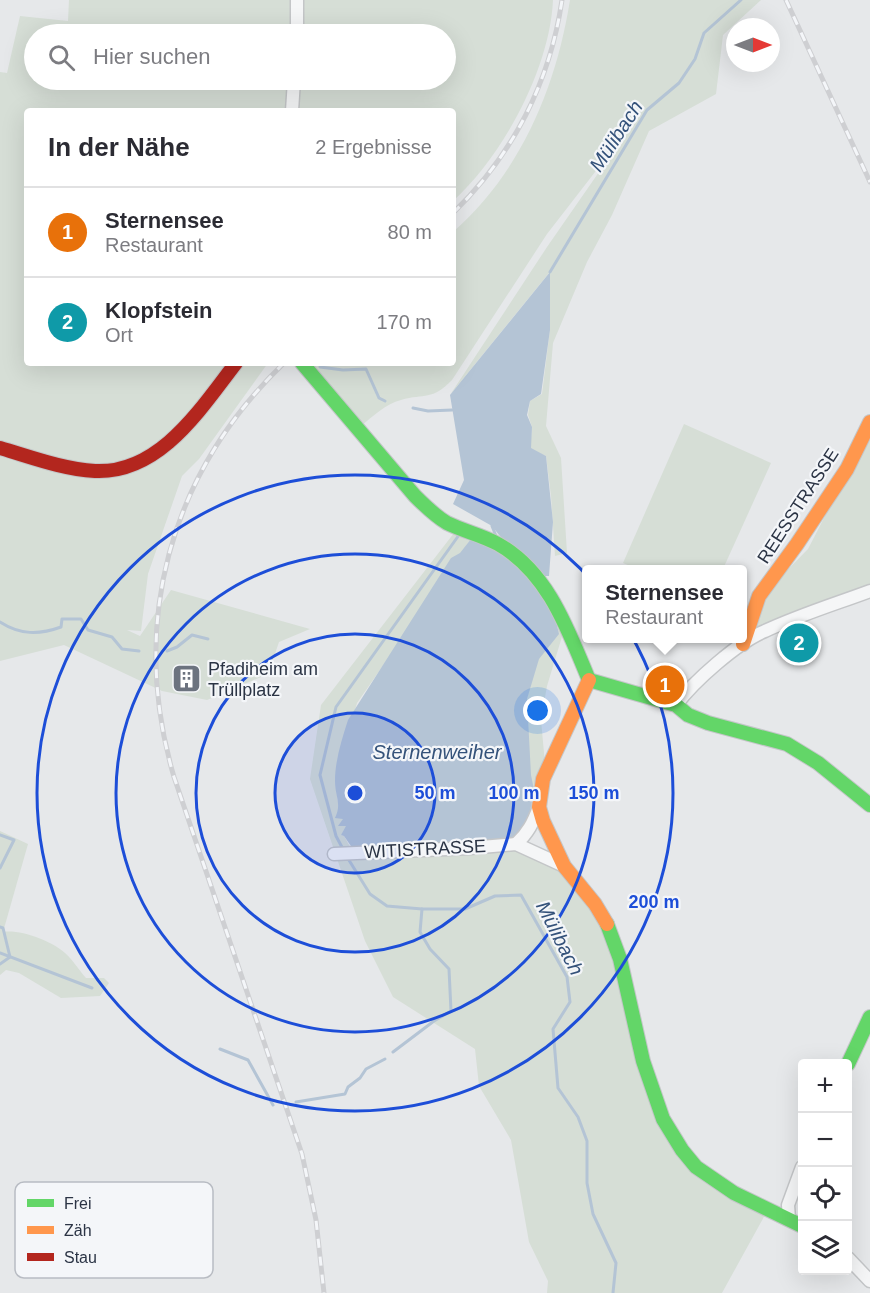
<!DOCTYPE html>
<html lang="de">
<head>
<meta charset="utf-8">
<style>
	body { margin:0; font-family:Helvetica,sans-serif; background:#f2f2f3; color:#2b2b33 }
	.controls { position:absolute; right:18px; bottom:18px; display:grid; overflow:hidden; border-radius:6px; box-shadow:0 6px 24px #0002 }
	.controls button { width:54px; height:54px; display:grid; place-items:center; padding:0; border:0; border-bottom:2px solid #e1e1e2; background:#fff; color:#2b2b33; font:30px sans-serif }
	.compass { position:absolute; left:726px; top:18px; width:54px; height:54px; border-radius:50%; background:#fff; box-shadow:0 6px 24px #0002; rotate:90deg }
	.you { position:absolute; left:538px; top:711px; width:21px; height:21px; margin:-15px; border:4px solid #fff; border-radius:50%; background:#1a73e8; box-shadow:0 0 0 9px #1a73e833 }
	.badge { display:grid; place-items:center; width:39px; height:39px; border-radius:50%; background:#6c737f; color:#fff; font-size:20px; font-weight:700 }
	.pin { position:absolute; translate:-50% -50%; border:3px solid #fff; box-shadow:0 2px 6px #0006 }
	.popup { position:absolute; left:582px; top:565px; width:165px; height:78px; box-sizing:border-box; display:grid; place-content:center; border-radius:6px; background:#fff; filter:drop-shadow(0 2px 4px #0005); font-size:20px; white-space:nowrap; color:#7c7c81 }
	.popup b { font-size:22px; color:#2b2b33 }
	.popup::after { content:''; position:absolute; left:50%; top:100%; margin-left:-12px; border:12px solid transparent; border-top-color:#fff }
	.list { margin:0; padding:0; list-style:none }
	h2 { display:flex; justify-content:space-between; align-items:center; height:78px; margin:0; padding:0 24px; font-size:26px }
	h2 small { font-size:20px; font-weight:400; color:#7c7c81 }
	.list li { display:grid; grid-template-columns:39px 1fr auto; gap:18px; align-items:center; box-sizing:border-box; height:90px; padding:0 24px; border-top:2px solid #e1e1e2 }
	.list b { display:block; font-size:22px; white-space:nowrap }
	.list p { margin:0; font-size:20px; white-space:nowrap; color:#7c7c81 }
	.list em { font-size:20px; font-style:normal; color:#7c7c81 }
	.icon { flex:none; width:33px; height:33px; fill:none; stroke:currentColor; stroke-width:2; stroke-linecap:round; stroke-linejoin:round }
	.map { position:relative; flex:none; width:870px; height:1293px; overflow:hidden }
	.search { position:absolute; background:#fff; box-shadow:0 6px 24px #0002; left:24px; top:24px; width:432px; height:66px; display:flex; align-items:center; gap:15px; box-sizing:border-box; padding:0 21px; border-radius:33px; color:#7c7c81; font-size:22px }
	.panel { position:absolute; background:#fff; box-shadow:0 6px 24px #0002; left:24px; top:108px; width:432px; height:258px; border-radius:6px }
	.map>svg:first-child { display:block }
</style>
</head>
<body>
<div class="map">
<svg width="870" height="1293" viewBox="0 0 870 1293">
	<rect width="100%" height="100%" fill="#e6e8ea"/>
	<!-- green -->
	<g fill="#d6ded6" fill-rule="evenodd">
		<path d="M 69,0 L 553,0 C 550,68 503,156 453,201 L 453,111 L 27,111 L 27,363 L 268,363 L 199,459 L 182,476 L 148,574 L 141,631 L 127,630 L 140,636 L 171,590 L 310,629 L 279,642 L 268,674 L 207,700 L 162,691 L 64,645 L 0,661 L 0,72 L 7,73 L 20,16 L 68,21 ZM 34,34 L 446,34 L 446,80 L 34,80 Z"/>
		<path d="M 570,0 L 761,0 L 723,35 L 716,94 L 649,131 L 612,215 L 587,262 L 553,343 L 546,426 L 561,458 L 567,553 L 555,556 L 551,496 L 546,456 L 530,449 L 532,427 L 528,415 L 530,401 L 542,394 L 550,329 L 549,273 L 450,395 L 547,247 L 633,123 L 547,234 L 452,380 C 432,401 425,393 401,400 C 386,404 373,416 361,426 L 311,363 L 453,363 L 453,232 C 521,172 556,88 570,0 Z"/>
		<path d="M 684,424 L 771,463 L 723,569 L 637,569 L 623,563 Z"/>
		<path d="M 870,429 L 870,591 L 750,636 L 762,596 L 808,549 Z"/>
		<path d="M 454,533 L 471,539 L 357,703 L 335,781 L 339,810 L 347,826 L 341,835 L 344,836 L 354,854 L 513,848 L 558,865 L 604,925 L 673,1143 L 766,1213 L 722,1293 L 547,1293 L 548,1281 L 529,1242 L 511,1140 L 479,1086 L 475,1049 L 393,997 L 365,941 L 310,779 L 321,705 Z"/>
		<path d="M 555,628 L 564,630 L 547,686 L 541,720 L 545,764 L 531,822 C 526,782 520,707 533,669 C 538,655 548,641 555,628 Z"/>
		<path d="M 0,831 L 28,844 L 3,932 C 20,929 52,941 65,953 C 73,960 79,970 86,978 L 104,978 L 109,983 L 100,996 L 61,998 L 19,973 L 6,970 L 0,975 Z"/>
	</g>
	<!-- water -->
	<g fill="#b4c4d5">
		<path d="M 550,272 L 550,330 L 541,394 L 530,401 L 527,415 L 532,427 L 531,448 L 546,456 L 553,522 L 549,576 L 541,576 L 499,535 L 492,526 L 453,504 L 464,480 L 450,395 Z"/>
		<path d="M 471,539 L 487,542 L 533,578 L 556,621 L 559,634 L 539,659 L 527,699 L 531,775 L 534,790 L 529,817 L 521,835 C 466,849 407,846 351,846 L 344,836 L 341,835 L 346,826 L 338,826 L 343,819 L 335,818 C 342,804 335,796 335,781 C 335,760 342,739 348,720 L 451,558 L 460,553 Z"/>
	</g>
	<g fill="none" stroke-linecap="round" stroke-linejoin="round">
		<!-- stream -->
		<g stroke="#b4c4d5" stroke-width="3">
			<path d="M 550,272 L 647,110 L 679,83 L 695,59 L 704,33 L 741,0"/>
			<path d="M 320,367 L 343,370 L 366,369 L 379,398 L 385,401"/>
			<path d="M 413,408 L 428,411 L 452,410"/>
			<path d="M 492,526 L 496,536"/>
			<path d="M 0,622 C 20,635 39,635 61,627 L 62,619 L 81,619 L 88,630 L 112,637 L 122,649 L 139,651"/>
			<path d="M 167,651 L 177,647 L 192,635 L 208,639"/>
			<path d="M 0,835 L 14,840 L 0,868"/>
			<path d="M 344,851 L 336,836 L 320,775 L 336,707 L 459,535"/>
			<path d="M 347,857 L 370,894 L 387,906 L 422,909 L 465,909 L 495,896 L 521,895 L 567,977 L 570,1002 L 553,1029 L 558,1088 L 578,1117 L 587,1141 L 587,1183 L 593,1214 L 616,1263 L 613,1293"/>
			<path d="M 0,927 L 3,928 L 10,957 L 0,964"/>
			<path d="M 0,953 L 92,988"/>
			<path d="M 220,1049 L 248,1060 L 273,1105"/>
			<path d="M 393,1052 L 434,1021 L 451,1011 L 449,969 L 430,949 L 420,932 L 422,909"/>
			<path d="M 296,1102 L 345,1094 L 348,1087 L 360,1078 L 366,1069 L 385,1059"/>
		</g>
		<defs>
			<g id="street">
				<path d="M 297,34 L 297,0"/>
				<path d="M 292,111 L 294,80"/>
				<path d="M 676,705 C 694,681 738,642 765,631 C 799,615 835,604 870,591"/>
				<path d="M 516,844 C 528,833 533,823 539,807"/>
				<path d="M 334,854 L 470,848 L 516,844 L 564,866"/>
				<path d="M 789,1219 L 788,1205 L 802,1167"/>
				<path d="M 848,1258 L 870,1281"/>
			</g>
			<g id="fast">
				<path d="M 302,363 L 415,496 C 425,506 435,516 447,523 C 463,531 482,535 498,544 C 548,572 568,630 589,680"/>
				<path d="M 589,680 L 676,705 L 688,715 L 708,723 L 787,744 L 818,763 L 870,805"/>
				<path d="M 607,924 L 620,959 L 643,1061 L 663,1119 L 682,1150 L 696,1167 L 734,1193 L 802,1226"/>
				<path d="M 848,1064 L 870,1017"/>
			</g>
			<g id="slow">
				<path d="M 743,644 L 759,596 L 797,544 L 847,469 L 870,422"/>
				<path d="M 589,680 L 543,779 L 539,807 L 543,821 L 564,866 L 595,904 L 607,924"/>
			</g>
			<path id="jam" d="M 0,448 C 31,457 62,469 95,471 C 160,474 201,408 236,363"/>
		</defs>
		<!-- street casing -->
		<use href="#street" stroke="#c4c6c8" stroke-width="15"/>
		<!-- fast casing -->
		<use href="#fast" stroke="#c4c6c8" stroke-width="16"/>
		<!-- slow casing -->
		<use href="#slow" stroke="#c4c6c8" stroke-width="16"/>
		<!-- jam casing -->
		<use href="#jam" stroke="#c4c6c8" stroke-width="16"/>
		<!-- street -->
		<use href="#street" stroke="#f5f6f7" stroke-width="12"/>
		<!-- fast -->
		<use href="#fast" stroke="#63d668" stroke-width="14"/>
		<!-- slow -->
		<use href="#slow" stroke="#ff974d" stroke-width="14"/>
		<!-- jam -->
		<use href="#jam" stroke="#b3261e" stroke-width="14"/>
		<defs>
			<g id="rail">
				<path d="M 786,0 L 870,182"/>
				<path d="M 453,213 C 513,155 550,82 562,0"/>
				<path d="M 284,363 C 169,474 129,624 174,777 L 302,1154 L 316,1220 L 324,1293"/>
			</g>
		</defs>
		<!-- rail casing -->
		<use href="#rail" stroke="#cecfd2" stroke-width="5"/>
		<!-- rail -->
		<use href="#rail" stroke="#f4f6f9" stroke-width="3" stroke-dasharray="9" stroke-linecap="butt"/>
	</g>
	<!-- distance rings -->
	<circle cx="355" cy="793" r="80" fill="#1d4ed8" fill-opacity=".12"/>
	<g fill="none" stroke="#1d4ed8" stroke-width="3">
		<circle cx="355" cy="793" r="80"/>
		<circle cx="355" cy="793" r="159"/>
		<circle cx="355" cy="793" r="239"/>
		<circle cx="355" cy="793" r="318"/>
	</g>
	<!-- icons -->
	<defs>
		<symbol id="building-square" viewBox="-11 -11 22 22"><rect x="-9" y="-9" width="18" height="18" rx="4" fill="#6c737f" stroke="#f4f6f9"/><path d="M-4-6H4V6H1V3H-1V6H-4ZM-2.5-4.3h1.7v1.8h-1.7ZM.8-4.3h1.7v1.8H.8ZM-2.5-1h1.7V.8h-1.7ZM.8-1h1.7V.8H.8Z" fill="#fff"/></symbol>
	</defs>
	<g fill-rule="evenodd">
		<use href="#building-square" x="170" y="662" width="33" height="33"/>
	</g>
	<g text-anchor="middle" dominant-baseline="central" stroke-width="4.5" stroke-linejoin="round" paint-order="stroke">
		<!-- street labels -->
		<g font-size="18" fill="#2b3445" stroke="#f4f6f9">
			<text transform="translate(798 506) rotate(-57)">REESSTRASSE</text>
			<text transform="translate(425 849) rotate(-3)">WITISTRASSE</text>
		</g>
		<!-- poi labels -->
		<g font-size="18" fill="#2b3445" stroke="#f4f6f9" text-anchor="start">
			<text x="208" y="669">Pfadiheim am<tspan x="208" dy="21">Trüllplatz</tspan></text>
		</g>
		<!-- water labels -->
		<g font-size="20" font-style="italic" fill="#34527a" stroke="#f4f6f9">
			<text transform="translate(616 136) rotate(-57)">Mülibach</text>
			<text x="437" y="752">Sternenweiher</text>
			<text transform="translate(560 938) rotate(63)">Mülibach</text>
		</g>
	</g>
	<!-- legend -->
	<rect x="15" y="1182" width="198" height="96" rx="9" fill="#f4f6f9" stroke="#b8bcc3" stroke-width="1.5"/>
	<rect x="27" y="1199" width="27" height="8" fill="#63d668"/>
	<rect x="27" y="1226" width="27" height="8" fill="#ff974d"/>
	<rect x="27" y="1253" width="27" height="8" fill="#b3261e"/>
	<g font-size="16" fill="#2b3445">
		<text x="64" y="1209">Frei</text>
		<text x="64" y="1236">Zäh</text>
		<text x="64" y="1263">Stau</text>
	</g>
	<circle cx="355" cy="793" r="9" fill="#1d4ed8" stroke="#f4f6f9" stroke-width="3"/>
	<g font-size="18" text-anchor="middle" font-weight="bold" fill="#1d4ed8" stroke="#f4f6f9" stroke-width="4.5" stroke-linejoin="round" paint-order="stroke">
		<text x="435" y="799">50 m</text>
		<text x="514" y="799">100 m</text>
		<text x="594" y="799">150 m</text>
		<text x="654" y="908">200 m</text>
	</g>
</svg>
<div class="controls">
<button>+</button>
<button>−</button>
<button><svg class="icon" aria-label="locate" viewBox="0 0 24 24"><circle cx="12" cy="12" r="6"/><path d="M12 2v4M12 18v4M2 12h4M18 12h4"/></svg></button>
<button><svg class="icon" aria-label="layers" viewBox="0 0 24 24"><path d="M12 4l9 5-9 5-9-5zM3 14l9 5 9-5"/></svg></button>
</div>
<svg class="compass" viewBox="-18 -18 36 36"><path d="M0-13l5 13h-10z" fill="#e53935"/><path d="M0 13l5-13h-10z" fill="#7c7c81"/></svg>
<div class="you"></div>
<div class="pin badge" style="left:665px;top:685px;background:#e8710a">1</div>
<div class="popup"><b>Sternensee</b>Restaurant</div>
<div class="pin badge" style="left:799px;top:643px;background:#0f9aa8">2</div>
<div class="search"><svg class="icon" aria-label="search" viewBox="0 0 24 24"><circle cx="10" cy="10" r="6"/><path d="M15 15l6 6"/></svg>Hier suchen</div>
<section class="panel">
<h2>In der Nähe<small>2 Ergebnisse</small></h2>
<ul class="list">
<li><span class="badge" style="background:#e8710a">1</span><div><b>Sternensee</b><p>Restaurant</p></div><em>80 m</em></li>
<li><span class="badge" style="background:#0f9aa8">2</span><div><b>Klopfstein</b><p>Ort</p></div><em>170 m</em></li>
</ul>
</section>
</div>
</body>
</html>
